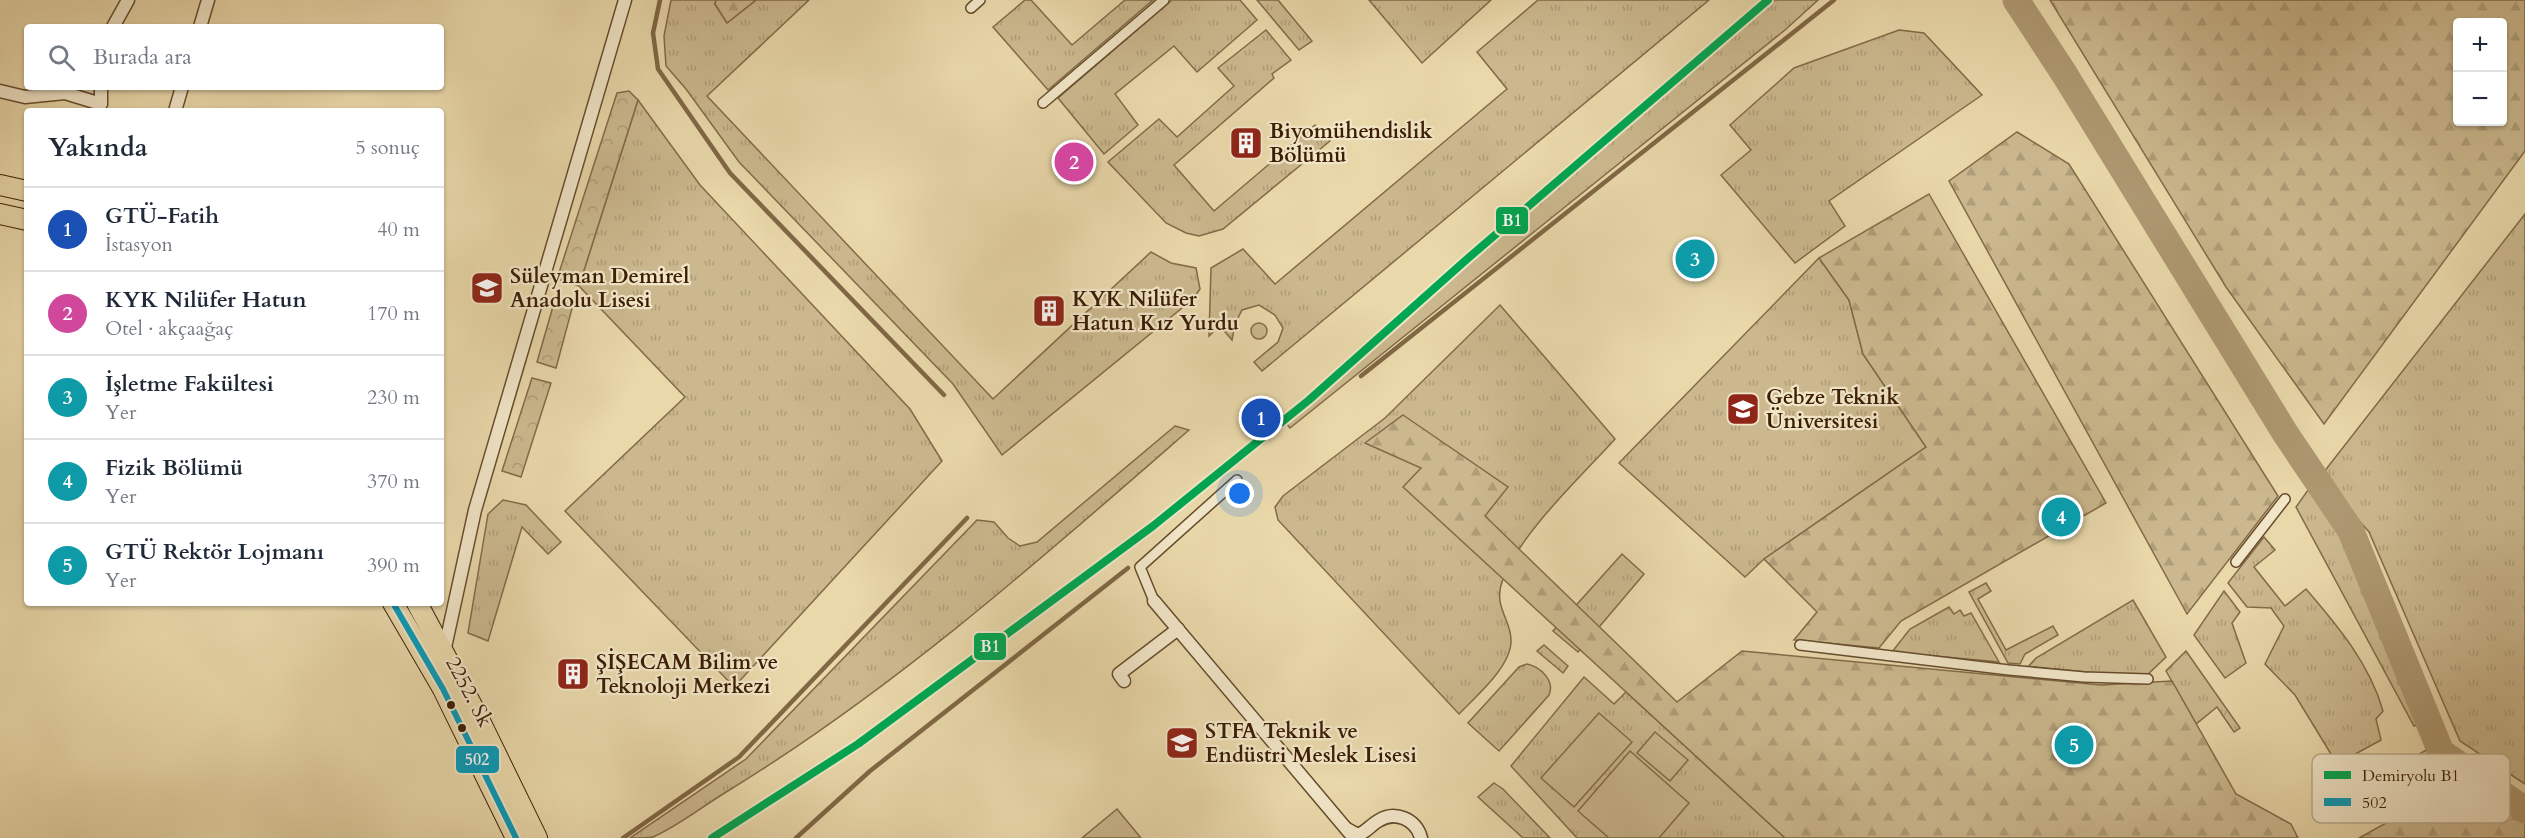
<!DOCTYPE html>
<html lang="tr">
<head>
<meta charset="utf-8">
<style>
	body { margin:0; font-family:Cardo,serif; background:#f2f2f3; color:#1f2937 }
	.controls { position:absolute; right:18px; top:18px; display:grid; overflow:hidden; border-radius:6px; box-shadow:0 2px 4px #0004 }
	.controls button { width:54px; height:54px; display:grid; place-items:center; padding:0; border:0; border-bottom:2px solid #e0e1e3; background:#fff; color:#1f2937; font:30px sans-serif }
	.you { position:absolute; left:1240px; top:494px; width:21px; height:21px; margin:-15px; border:4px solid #fff; border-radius:50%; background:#1a73e8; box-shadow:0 0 0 9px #1a73e833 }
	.badge { display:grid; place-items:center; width:39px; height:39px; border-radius:50%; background:#8f2418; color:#fff; font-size:20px; font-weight:700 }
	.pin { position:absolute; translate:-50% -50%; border:3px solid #fff; box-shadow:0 2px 6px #0006 }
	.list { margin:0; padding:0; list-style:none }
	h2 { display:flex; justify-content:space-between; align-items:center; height:78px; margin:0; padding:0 24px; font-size:26px }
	h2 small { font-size:20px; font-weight:400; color:#747a83 }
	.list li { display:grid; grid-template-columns:39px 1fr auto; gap:18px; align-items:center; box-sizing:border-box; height:84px; padding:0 24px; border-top:2px solid #e0e1e3 }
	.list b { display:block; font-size:22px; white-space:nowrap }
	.list p { margin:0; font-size:20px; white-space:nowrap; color:#747a83 }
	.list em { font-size:20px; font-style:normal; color:#747a83 }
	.icon { flex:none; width:33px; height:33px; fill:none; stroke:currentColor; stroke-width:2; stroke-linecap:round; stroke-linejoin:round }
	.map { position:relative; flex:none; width:2525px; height:838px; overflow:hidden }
	.search { position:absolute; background:#fff; box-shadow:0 2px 4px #0004; left:24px; top:24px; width:420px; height:66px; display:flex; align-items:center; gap:15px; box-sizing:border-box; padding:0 21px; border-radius:6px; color:#747a83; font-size:22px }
	.panel { position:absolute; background:#fff; box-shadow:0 2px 4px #0004; left:24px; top:108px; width:420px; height:498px; border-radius:6px }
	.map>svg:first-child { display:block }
</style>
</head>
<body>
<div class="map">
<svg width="2525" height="838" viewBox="0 0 2525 838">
	<defs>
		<pattern id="grass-tufts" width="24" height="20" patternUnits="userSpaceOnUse" patternTransform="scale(1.5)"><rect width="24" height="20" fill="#cbb88e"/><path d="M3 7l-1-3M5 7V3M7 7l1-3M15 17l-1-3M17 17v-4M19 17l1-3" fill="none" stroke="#af9e79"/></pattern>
		<pattern id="forest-firs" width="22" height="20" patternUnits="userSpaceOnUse" patternTransform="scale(1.5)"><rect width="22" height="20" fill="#cbb88e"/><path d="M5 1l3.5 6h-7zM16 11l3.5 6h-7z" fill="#af9e79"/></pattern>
		<pattern id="park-crowns" width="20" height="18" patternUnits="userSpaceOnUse" patternTransform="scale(1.5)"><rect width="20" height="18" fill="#cbb88e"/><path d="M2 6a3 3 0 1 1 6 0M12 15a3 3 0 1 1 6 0" fill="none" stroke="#af9e79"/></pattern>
	</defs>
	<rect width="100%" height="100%" fill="#e9d8aa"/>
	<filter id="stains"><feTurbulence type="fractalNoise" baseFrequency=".00333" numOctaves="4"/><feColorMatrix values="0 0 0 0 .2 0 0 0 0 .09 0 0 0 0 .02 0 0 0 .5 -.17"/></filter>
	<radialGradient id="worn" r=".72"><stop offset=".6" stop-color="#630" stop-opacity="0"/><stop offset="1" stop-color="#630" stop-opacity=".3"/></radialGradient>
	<!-- grass -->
	<g fill="url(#grass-tufts)" stroke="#836a48" stroke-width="1.5">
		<path d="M 671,0 L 716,0 L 715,4 L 727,23 L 756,0 L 809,0 L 707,96 L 993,399 L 1151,252 L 1171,263 L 1196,268 L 1200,289 L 1193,299 L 1002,455 L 953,384 L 739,162 L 686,89 L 666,66 L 664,36 Z"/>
		<path d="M 1025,0 L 1031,0 L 1072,45 L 1125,0 L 1153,0 L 1048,90 L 993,27 Z"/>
		<path d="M 1172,0 L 1240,0 L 1257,20 L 1197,72 L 1174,46 L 1115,94 L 1138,125 L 1104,154 L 1058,98 Z"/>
		<path d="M 1257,0 L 1278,0 L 1312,41 L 1299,50 Z"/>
		<path d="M 1369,0 L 1491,0 L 1422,63 Z"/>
		<path d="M 1538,0 L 1709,0 L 1262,371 L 1254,362 L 1278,342 L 1283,328 L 1275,315 L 1259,305 L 1242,310 L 1235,324 L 1232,340 L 1220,326 L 1209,336 L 1211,268 L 1243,249 L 1275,284 L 1507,89 L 1477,52 Z"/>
		<path d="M 1775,0 L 1818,0 L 1785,30 L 1290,428 L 1286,423 L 1453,275 Z"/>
		<path d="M 1266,30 L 1291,60 L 1272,74 L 1274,78 L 1174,165 L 1214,211 L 1315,125 L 1330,141 L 1223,229 L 1199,236 L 1186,233 L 1166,223 L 1108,162 L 1159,119 L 1177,137 L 1234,86 L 1218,68 Z"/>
		<path d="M 1899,30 L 1924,33 L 1982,95 L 1829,201 L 1845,226 L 1795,263 L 1721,175 L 1751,150 L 1730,125 L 1794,68 Z"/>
		<path d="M 638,100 L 700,185 L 910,409 L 942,461 L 734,687 L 565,511 L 685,397 L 579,286 Z"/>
		<path d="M 2525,214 L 2525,784 L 2460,741 L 2369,532 L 2320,477 Z"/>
		<path d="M 1819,258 L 1849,300 L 1863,354 L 1926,447 L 1764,559 L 1745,577 L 1619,463 Z"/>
		<path d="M 1500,305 L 1615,439 C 1580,478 1522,531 1503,579 C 1492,607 1511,618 1511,640 C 1512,666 1476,696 1459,714 L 1278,520 L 1275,507 L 1283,496 L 1385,418 Z"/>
		<circle cx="1259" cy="331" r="8"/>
		<path d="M 1175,426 L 1189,430 C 1040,560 892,691 723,794 C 702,807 675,828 653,837 C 647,838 637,838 630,838 L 746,759 L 977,520 L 994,522 L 1008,538 L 1020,546 L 1037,542 Z"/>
		<path d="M 2313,483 L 2354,543 L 2430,721 L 2414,726 L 2296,507 Z"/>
		<path d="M 503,500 L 526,505 L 561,542 L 548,554 L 522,527 L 488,641 L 468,633 L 488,514 Z"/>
		<path d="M 2264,537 L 2275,550 L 2254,567 L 2285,606 L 2306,589 C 2337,625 2370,664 2383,711 L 2376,719 L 2381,740 L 2337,764 L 2295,695 L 2265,664 L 2284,626 L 2271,608 L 2247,607 L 2228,583 Z"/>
		<path d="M 1622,554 L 1644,574 L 1578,652 L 1553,631 Z"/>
		<path d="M 1986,583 L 1991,591 L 1978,599 L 2006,650 L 2053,626 L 2058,635 L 2025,654 L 2020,664 L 2008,663 L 1969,592 Z"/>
		<path d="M 2224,591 L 2240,612 L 2232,623 L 2246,663 L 2225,678 L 2194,635 Z"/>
		<path d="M 2133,600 L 2166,657 L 2145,677 L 2028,667 L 2036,658 Z"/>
		<path d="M 1949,607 L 1954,614 L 1960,610 L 1964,616 L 1971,613 L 1999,662 L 1892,652 L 1910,629 Z"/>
		<path d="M 1544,645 L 1568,666 L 1563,673 L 1537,651 Z"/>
		<path d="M 2186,651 L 2240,728 L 2234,732 L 2217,707 L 2196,724 L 2166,671 Z"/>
		<path d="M 1527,664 C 1541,667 1555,681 1549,695 L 1499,751 L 1468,723 L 1519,667 Z"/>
		<path d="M 1584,677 L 1614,704 L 1626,692 L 1785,838 L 1577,838 L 1511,766 Z"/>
		<path d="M 1494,783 L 1503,789 L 1550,838 L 1523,838 L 1478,797 Z"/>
	</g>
	<!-- forest -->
	<g fill="url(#forest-firs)" stroke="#836a48" stroke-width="1.5" fill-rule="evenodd">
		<path d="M 716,0 L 756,0 L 727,23 L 715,4 Z"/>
		<path d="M 2050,0 L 2525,0 L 2525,151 L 2324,424 L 2226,287 ZM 2458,22 L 2502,22 L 2502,122 L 2458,122 Z"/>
		<path d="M 2017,132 L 2069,164 L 2278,496 L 2187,614 L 1949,181 Z"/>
		<path d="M 1929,194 L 2106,503 L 1901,621 L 1879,648 L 1794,640 L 1817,612 L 1764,559 L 1926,447 L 1863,354 L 1849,300 L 1819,258 Z"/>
		<path d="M 1403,415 L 1508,487 L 1485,516 L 1677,702 L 1742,651 L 2101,685 L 2172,681 L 2236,794 L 2291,824 L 2298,838 L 1785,838 L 1403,487 L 1421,468 L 1365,443 Z"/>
		<path d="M 2438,743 L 2442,752 L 2525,810 L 2525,838 L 2359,838 L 2424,802 L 2404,763 Z"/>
	</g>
	<!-- park -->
	<g fill="url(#park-crowns)" stroke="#836a48" stroke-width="1.5">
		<path d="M 629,91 L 638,100 L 579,286 L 557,279 L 617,93 Z"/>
		<path d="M 556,296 L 574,301 L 556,368 L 537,362 Z"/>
		<path d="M 532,378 L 551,383 L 521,477 L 502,471 Z"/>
	</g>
	<!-- pitch -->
	<g fill="#cbb88e" stroke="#836a48" stroke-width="1.5">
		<path d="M 1599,713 L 1632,742 L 1574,807 L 1541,778 Z"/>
		<path d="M 1655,732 L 1688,760 L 1670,781 L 1637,753 Z"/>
		<path d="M 1630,751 L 1689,803 L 1659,838 L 1609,838 L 1578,811 Z"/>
		<path d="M 1117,809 L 1141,838 L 1082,838 Z"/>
	</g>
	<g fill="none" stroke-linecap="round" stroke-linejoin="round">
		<!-- stream -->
		<g stroke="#806745" stroke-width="4.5">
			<path d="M 660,0 L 653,33 L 658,69 L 730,173 L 944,395"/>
			<path d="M 1361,376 L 1834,0"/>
			<path d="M 623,838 L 739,757 L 967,518"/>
			<path d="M 796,838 L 870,771 L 1128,568"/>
		</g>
		<!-- river -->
		<path stroke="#ae9871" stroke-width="27" d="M 2016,0 L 2065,75 L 2285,433 L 2351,531 L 2441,752 L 2525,810"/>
		<defs>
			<g id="pedestrian">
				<path d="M 971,8 L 980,0"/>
				<path d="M 1043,103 L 1164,0"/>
				<path d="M 2236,562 L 2285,499"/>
				<path d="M 1154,601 L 1140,567 L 1237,480"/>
				<path d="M 1800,645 L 2009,670 L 2084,677 L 2148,679"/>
			</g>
			<g id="minor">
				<path d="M 113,27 L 128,0"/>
				<path d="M 200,27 L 208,0"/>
				<path d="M 0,91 L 25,97 L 65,93 L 101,104 L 101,87"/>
				<path d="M 175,111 L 182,87"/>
				<path d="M 1154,601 L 1354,838"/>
				<path d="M 444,652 L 475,510 L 625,0"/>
				<path d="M 1124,681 L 1119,674 L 1178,629"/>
				<path d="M 1347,829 L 1358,835 C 1366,832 1371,825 1378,821 C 1395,810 1416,819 1421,838"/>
			</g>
			<g id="primary">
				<path d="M 0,185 L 27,191"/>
				<path d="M 0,214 L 27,220"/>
				<path d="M 393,603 L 443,689 L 516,838"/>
				<path d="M 417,603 L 477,715 L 537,838"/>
			</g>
		</defs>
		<!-- pedestrian casing -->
		<use href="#pedestrian" stroke="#664c2d" stroke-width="12"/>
		<!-- minor casing -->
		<use href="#minor" stroke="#664c2d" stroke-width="15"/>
		<!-- primary casing -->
		<use href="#primary" stroke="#3b1d03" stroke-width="22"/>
		<!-- pedestrian -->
		<use href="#pedestrian" stroke="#f1e6c8" stroke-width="9"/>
		<!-- minor -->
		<use href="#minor" stroke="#f1e6c8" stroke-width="12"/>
		<!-- primary -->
		<use href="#primary" stroke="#e9d8aa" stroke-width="20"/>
		<defs>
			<path id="bus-1" d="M 393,603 L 443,689 L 516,838"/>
		</defs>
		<!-- bus-1 casing -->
		<use href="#bus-1" stroke="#f1e6c8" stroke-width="10"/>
		<!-- bus-1 -->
		<use href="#bus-1" stroke="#069bba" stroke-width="6"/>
		<defs>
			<path id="rail-1" d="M 712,838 L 858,744 L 1153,526 L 1309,400 L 1466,260 L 1768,0"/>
		</defs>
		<!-- rail-1 casing -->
		<use href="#rail-1" stroke="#f1e6c8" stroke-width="12"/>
		<!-- rail-1 -->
		<use href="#rail-1" stroke="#00a651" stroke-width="8"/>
	</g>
	<!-- icons -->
	<defs>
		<symbol id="building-square" viewBox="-11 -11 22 22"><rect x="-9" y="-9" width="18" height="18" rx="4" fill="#8f2418" stroke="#f1e6c8"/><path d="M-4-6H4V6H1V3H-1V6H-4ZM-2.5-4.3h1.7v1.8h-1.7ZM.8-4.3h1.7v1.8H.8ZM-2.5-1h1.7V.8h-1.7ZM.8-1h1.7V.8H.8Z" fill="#fff"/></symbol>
		<symbol id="school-square" viewBox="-11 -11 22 22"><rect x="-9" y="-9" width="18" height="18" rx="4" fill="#8f2418" stroke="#f1e6c8"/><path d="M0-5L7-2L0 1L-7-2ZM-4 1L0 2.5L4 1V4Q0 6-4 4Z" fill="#fff"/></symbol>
		<symbol id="university-square" viewBox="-11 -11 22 22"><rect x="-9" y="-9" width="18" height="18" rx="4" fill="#8f2418" stroke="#f1e6c8"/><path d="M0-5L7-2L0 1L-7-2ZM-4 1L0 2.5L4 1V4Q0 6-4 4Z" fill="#fff"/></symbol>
	</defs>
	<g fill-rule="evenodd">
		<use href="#building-square" x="1227" y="124" width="38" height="38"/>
		<use href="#school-square" x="468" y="269" width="38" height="38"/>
		<use href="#building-square" x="1030" y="292" width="38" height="38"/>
		<use href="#university-square" x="1724" y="390" width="38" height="38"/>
		<use href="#building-square" x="554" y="655" width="38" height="38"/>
		<use href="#school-square" x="1163" y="724" width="38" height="38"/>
	</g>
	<!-- markers -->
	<g fill="#3b1d03" stroke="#f1e6c8" stroke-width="2">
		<circle cx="451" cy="705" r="5"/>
		<circle cx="462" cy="728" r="5"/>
	</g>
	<g text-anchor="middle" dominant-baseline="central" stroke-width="4.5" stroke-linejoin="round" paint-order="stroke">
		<!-- poi labels -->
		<g font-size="21" font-weight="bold" fill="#3b1d03" stroke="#f1e6c8" text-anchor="start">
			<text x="1269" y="131">Biyomühendislik<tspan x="1269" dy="24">Bölümü</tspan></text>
			<text x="510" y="276">Süleyman Demirel<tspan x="510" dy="24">Anadolu Lisesi</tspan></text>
			<text x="1072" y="299">KYK Nilüfer<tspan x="1072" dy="24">Hatun Kız Yurdu</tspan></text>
			<text x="1766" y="397">Gebze Teknik<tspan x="1766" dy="24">Üniversitesi</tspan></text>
			<text x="596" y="662">ŞİŞECAM Bilim ve<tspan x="596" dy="24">Teknoloji Merkezi</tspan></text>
			<text x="1205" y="731">STFA Teknik ve<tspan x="1205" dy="24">Endüstri Meslek Lisesi</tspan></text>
		</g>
		<!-- street labels -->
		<g font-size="21" fill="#3b1d03" stroke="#f1e6c8">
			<text transform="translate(469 692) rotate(62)">2252. Sk</text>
		</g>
	</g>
	<!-- legend -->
	<rect x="2312" y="754" width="198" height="69" rx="9" fill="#f1e6c8" stroke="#baaa8d" stroke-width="1.5"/>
	<rect x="2324" y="771" width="27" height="8" fill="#00a651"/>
	<rect x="2324" y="798" width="27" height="8" fill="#069bba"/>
	<g font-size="16" fill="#3b1d03">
		<text x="2362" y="781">Demiryolu B1</text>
		<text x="2362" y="808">502</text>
	</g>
	<g stroke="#f1e6c8" stroke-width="2">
		<rect x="1495" y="206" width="34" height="29" rx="6" fill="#00a651"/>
		<rect x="973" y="632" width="34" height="29" rx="6" fill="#00a651"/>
		<rect x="455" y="745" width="45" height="29" rx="6" fill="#069bba"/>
	</g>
	<g font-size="16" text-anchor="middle" font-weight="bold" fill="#fff">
		<text x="1512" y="226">B1</text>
		<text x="990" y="652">B1</text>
		<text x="477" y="765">502</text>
	</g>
	<rect width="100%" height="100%" filter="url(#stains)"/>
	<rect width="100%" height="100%" fill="url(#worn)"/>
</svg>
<div class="controls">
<button>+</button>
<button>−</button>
</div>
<div class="you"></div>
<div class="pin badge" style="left:1261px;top:418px;background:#1a4fb4">1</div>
<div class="pin badge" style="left:1074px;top:162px;background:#d1479c">2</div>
<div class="pin badge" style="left:1695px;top:259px;background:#0f9aa8">3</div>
<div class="pin badge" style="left:2061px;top:517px;background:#0f9aa8">4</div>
<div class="pin badge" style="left:2074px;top:745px;background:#0f9aa8">5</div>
<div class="search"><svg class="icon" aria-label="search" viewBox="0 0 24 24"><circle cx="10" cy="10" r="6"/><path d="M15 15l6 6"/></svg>Burada ara</div>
<section class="panel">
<h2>Yakında<small>5 sonuç</small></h2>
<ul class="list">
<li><span class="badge" style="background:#1a4fb4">1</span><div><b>GTÜ-Fatih</b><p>İstasyon</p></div><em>40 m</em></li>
<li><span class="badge" style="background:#d1479c">2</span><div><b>KYK Nilüfer Hatun</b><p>Otel · akçaağaç</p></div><em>170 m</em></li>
<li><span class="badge" style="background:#0f9aa8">3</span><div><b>İşletme Fakültesi</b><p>Yer</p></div><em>230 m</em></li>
<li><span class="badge" style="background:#0f9aa8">4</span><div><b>Fizik Bölümü</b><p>Yer</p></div><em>370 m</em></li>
<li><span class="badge" style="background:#0f9aa8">5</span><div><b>GTÜ Rektör Lojmanı</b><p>Yer</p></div><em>390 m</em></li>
</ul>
</section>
</div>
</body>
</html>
